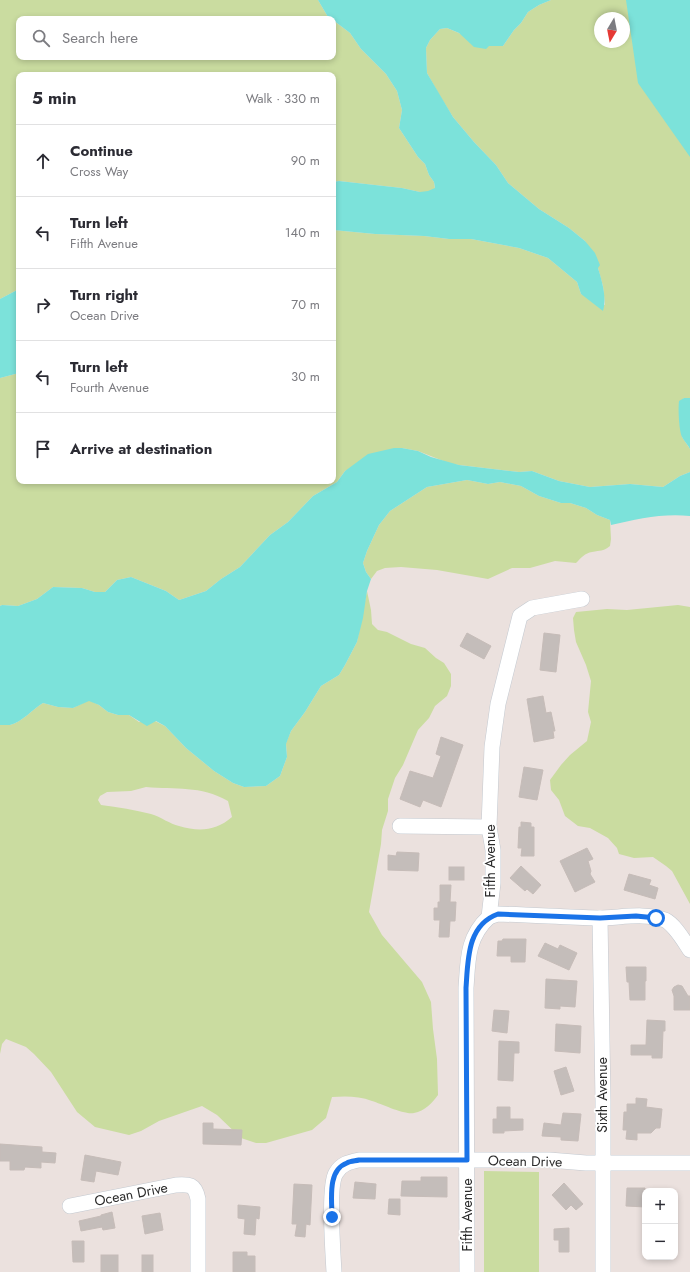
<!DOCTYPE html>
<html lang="en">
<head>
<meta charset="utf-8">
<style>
	body { margin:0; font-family:Jost,sans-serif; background:#f7f7f7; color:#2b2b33 }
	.controls { position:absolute; right:12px; bottom:12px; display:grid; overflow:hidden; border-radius:8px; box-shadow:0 2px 6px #0003 }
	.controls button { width:36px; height:36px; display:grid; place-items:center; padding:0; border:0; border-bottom:1px solid #e1e1e2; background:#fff; color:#2b2b33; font:20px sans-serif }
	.compass { position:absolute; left:594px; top:12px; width:36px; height:36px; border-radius:50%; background:#fff; box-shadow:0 2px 6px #0003; rotate:190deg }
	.stop { position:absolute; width:12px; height:12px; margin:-9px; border:3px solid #1a73e8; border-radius:50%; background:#fff }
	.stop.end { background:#1a73e8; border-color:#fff; box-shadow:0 1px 4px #0008 }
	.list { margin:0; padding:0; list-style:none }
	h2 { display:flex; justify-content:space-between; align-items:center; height:52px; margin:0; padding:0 16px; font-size:17px }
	h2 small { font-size:13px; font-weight:400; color:#7c7c81 }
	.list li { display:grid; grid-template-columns:26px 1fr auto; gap:12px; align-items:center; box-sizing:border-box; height:72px; padding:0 16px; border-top:1px solid #e1e1e2 }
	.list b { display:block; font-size:15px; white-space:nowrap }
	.list p { margin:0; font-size:13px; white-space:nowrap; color:#7c7c81 }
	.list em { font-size:13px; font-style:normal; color:#7c7c81 }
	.icon { flex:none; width:22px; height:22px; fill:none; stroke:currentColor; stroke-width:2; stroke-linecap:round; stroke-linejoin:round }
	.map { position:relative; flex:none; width:690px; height:1272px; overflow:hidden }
	.search { position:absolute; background:#fff; box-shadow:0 2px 6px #0003; left:16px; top:16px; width:320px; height:44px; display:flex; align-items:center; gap:10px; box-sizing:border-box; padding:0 14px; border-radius:8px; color:#7c7c81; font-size:15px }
	.panel { position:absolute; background:#fff; box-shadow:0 2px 6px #0003; left:16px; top:72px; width:320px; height:412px; border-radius:8px }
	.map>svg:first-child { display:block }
</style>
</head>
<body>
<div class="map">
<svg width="690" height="1272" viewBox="0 0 690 1272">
	<rect width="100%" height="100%" fill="#ebe1de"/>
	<!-- green -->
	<g fill="#cadca0" fill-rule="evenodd">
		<path d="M 0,0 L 318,0 L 328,17 L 331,19 L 19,19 L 19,57 L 333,57 L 333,20 L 350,33 L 361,49 L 386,74 L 397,91 L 402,110 L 399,128 L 418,157 L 425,164 L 429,175 L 434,182 L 435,189 L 428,192 L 420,192 L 402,188 L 339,181 L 333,182 L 333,75 L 19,75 L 19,289 L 0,299 Z"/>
		<path d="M 551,0 L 690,0 L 690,398 L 684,398 L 679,405 L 682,437 L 690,449 L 690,472 L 680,476 L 663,487 L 630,484 L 590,487 L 559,481 L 532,471 L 519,472 L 451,464 L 418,451 L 402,448 L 345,471 L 337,482 L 313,496 L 288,522 L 270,535 L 240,567 L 221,579 L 206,591 L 179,600 L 166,591 L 131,577 L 117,580 L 105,592 L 95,592 L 82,588 L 53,587 L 37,599 L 18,606 L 2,605 L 0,606 L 0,378 L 19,373 L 19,481 L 333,481 L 333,230 L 375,234 L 424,236 L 449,239 L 471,239 L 519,248 L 548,258 L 577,282 L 581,294 L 605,305 L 603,286 L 598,268 L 585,241 L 569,228 L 539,209 L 508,183 L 496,165 L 474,142 L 453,117 L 440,96 L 427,73 L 426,48 L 430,40 L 440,29 L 447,28 L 489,46 L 503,46 L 514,30 L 521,23 L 528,12 L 539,5 ZM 600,18 L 624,18 L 624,42 L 600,42 Z"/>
		<path d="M 467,480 L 488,484 L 500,482 L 521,486 L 539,496 L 561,503 L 570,503 L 586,508 L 597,515 L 610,520 L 611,539 L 610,546 C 602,552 601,550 592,552 C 585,553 581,558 576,563 L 555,561 L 530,568 L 512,568 L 488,579 L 437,570 L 401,567 L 385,568 L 377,571 L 371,579 L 366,572 L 363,563 L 367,551 L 379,525 L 390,511 L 427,487 Z"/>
		<path d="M 367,591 L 371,610 L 372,624 L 378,630 L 387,632 L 411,644 L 425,648 L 436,658 L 444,663 L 451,674 L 451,686 L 447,696 L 435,706 L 429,718 L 418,730 L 403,765 L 395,778 L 388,799 L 388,811 L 382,830 L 381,844 L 369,912 L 382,935 L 422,982 L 431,1002 L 433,1029 L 437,1059 L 438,1095 C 432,1103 425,1111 414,1113 C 404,1115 382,1104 372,1101 C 359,1096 346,1096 332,1097 L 326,1118 L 312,1130 L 266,1143 L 256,1143 L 241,1138 L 217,1115 L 202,1106 L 159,1121 L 141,1131 L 129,1135 L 95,1127 L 77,1112 L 51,1072 L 34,1054 L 26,1047 L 6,1039 L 2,1044 L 0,1054 L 0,725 C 3,725 7,725 10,725 C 22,722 33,709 43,703 L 58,707 L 73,708 L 89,700 L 99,705 L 108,712 L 118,715 L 129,715 L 139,722 L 155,721 L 165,726 L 186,748 L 214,771 L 233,783 L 244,787 L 266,786 L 280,776 L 287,757 L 286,743 L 291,731 L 305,712 L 321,686 L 339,675 L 345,665 L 357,642 ZM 146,787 C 176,790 200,785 228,801 L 232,817 C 216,831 199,832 179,826 C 170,824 161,817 151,814 C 135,810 118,807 101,805 L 98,800 L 100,796 L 107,792 L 131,791 Z"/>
		<path d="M 678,605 L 690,607 L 690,904 L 672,871 L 666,866 L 653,857 L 634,858 L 619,854 L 617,848 L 608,838 L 590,828 L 578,826 L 565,816 L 559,800 L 551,790 L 550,780 L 561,765 L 570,755 L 587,741 L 591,722 L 588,712 L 591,681 L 586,665 L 576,642 L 574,630 L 573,618 L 576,612 L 607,609 L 627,610 Z"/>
		<path d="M 484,1171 L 539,1172 L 539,1272 L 484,1272 Z"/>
	</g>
	<!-- water -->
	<g fill="#7ce2da">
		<path d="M 318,0 L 551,0 L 539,5 L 528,12 L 521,23 L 514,30 L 503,46 L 489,46 L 486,49 L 474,47 L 459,33 L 447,28 L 440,29 L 430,40 L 426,48 L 427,73 L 453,117 L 474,142 L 496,165 L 508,183 L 539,209 L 569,228 L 585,241 L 595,253 L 600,265 L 598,268 C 602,281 607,297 603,311 L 581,294 L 577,282 L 548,258 L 519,248 L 471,239 L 449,239 L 424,236 L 375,234 L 333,230 L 333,182 L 339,181 L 402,188 L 420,192 L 428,191 L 435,188 L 434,182 L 429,175 L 425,164 L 418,157 L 399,128 L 402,110 L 397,91 L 386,74 L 361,49 L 350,33 L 333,20 L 333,19 L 328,17 Z"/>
		<path d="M 626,0 L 690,0 L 690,157 L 638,83 Z"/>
		<path d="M 19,289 L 19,373 L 0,378 L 0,299 Z"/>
		<path d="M 684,398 L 690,398 L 690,449 C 688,445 684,441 682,437 C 679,430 678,409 679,401 Z"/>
		<path d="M 394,448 L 402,448 L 418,451 L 431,457 L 459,465 L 519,472 L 532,471 L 559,481 L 590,487 L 630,484 L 663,487 L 680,476 L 690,472 L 690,516 C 663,513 637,519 611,525 L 610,520 L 597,515 L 586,508 L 570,503 L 561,503 L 539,496 L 521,486 L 500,482 L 488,484 L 467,480 L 427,487 L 390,511 L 379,525 L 367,551 L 363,563 L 366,572 L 371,579 L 367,591 L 363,618 L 357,642 L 345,665 L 339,675 L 321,686 L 305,712 L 291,731 L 286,744 L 287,757 L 280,776 L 266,786 L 244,787 L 233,783 L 214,771 L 186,748 L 165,726 L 156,721 L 147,726 L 129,715 L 118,715 L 108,712 L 99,705 L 89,701 L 73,708 L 58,707 L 43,703 C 33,709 22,722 10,725 C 7,725 3,725 0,725 L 0,606 L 2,605 L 18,606 L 37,599 L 53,587 L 82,588 L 95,592 L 105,592 L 117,580 L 131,577 L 166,591 L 179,600 L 206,591 L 221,579 L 240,567 L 270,535 L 288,522 L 313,496 L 337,482 L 345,471 L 368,454 Z"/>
	</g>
	<!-- building -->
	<g fill="#c4bdba" stroke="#c6bcb8">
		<path d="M 467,633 L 491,646 L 484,659 L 460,646 Z"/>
		<path d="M 544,633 L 560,635 L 556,672 L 540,670 Z"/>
		<path d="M 543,696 L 546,713 L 551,712 L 555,731 L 553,731 L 554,738 L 534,742 L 527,699 Z"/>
		<path d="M 441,737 L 463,745 L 441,807 L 423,800 L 420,807 L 400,799 L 410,771 L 433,778 L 441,756 L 436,754 Z"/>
		<path d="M 524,767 L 543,770 L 537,800 L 519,797 Z"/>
		<path d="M 521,822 L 531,823 L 531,827 L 534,827 L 534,856 L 521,856 L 522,848 L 518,848 L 519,827 L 521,827 Z"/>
		<path d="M 587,848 L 593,859 L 588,861 L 591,871 L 590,874 L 595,882 L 575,892 L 560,861 Z"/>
		<path d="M 397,852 L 419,853 L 418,871 L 388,870 L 388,855 L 396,856 Z"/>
		<path d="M 521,866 L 541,885 L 533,894 L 527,889 L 525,891 L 510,878 Z"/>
		<rect x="449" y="867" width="15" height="13"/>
		<path d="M 629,874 L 651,880 L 649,885 L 658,888 L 655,899 L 624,890 Z"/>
		<path d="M 440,885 L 451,885 L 450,902 L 456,902 L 455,921 L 450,921 L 449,937 L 439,937 L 440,920 L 434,920 L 434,908 L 438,908 L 438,902 L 440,902 Z"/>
		<path d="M 503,939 L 526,939 L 525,962 L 511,962 L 511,956 L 497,956 L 498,941 L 502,941 Z"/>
		<path d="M 545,943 L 558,949 L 560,945 L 577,953 L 569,970 L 538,956 Z"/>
		<path d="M 626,967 L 646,967 L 646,981 L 645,981 L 645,1000 L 630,1000 L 629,982 L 627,982 Z"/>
		<path d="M 546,979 L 577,981 L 575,1007 L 560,1006 L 560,1009 L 545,1008 Z"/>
		<path d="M 678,985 L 682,986 L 688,996 L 690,996 L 690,1010 L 674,1010 L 674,996 L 672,990 L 674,987 Z"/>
		<path d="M 494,1010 L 509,1011 L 507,1033 L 492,1031 Z"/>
		<path d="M 647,1020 L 665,1021 L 665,1031 L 663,1031 L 662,1058 L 652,1058 L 652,1055 L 631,1055 L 631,1045 L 646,1045 Z"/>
		<path d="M 556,1024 L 581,1026 L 580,1053 L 555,1051 Z"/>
		<path d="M 499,1041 L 519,1042 L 519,1053 L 514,1053 L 513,1081 L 498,1080 Z"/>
		<path d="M 566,1067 L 574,1091 L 561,1095 L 554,1071 Z"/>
		<path d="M 636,1098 L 647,1099 L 646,1107 L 662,1109 L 660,1128 L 656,1128 L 651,1133 L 637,1133 L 637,1140 L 626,1139 L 627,1130 L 623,1130 L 624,1112 L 627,1112 L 627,1104 L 636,1104 Z"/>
		<path d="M 497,1107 L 510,1107 L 510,1119 L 523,1119 L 523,1130 L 504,1131 L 504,1133 L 493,1133 L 493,1119 L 497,1119 Z"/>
		<path d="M 563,1113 L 581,1114 L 578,1141 L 561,1140 L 561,1137 L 542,1136 L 544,1123 L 561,1125 Z"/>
		<path d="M 203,1123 L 213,1123 L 213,1129 L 242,1130 L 241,1145 L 203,1144 Z"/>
		<path d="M 0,1144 L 42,1147 L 42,1152 L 56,1153 L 55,1163 L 41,1162 L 41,1168 L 25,1167 L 24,1170 L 10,1170 L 10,1161 L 0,1161 Z"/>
		<path d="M 85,1155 L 121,1162 L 118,1175 L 96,1171 L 94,1182 L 81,1180 Z"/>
		<path d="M 421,1177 L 447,1177 L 447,1197 L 401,1196 L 402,1181 L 421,1181 Z"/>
		<path d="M 355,1182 L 376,1184 L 375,1199 L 353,1198 Z"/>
		<path d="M 564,1183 L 583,1204 L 576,1210 L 571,1205 L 566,1210 L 552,1195 Z"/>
		<path d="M 294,1184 L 312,1185 L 310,1225 L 306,1224 L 305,1237 L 295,1236 L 297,1224 L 292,1224 Z"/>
		<path d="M 627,1188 L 645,1188 L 645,1207 L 626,1206 Z"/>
		<path d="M 389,1199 L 400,1199 L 400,1215 L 388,1214 Z"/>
		<path d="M 238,1205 L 260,1207 L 259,1219 L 256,1218 L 255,1235 L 244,1234 L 245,1219 L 238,1218 Z"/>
		<path d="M 112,1212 L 115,1228 L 103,1230 L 102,1227 L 81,1231 L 79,1221 L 101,1216 L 101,1215 Z"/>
		<path d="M 160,1213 L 163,1230 L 145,1234 L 142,1216 Z"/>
		<path d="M 569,1228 L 569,1252 L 559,1252 L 559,1240 L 554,1240 L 554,1229 Z"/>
		<path d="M 72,1241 L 84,1241 L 84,1262 L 73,1262 Z"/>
		<path d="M 233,1252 L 247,1252 L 247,1256 L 255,1256 L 255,1272 L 233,1272 Z"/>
		<rect x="101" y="1255" width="17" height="17"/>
		<rect x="142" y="1255" width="11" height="17"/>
	</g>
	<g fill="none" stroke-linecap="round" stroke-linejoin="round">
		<defs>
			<g id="street">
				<path d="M 400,826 L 489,827"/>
				<path d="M 489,917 L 498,914 C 531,915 565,917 598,918 C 620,918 644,912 665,920 C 675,925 684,941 690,950"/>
				<path d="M 600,918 L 603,1101 L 603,1272"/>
				<path d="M 70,1206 L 176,1185 C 189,1184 195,1184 198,1199 L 198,1272"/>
				<path d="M 334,1272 C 333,1254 328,1185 336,1173 C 341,1164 349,1162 359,1160 L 549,1160 L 586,1163 L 690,1163"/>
				<path d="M 467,1272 L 466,988 C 468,960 467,937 489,917 L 493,883 L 493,850 L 489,827 L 492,747 L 498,704 L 520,616 L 532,608 L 582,599"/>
			</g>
		</defs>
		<!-- street casing -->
		<use href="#street" stroke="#c3c9d0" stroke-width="16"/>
		<!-- street -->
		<use href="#street" stroke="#fff" stroke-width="15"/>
	</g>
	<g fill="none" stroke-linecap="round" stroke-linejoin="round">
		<!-- route -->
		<path stroke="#1a73e8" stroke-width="5" d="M 332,1217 C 332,1200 327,1170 347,1163 C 350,1161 355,1161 359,1160 L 467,1160 L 466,988 C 468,960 467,925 498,914 L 600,918 L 636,916 L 656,918"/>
	</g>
	<g text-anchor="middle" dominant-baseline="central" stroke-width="3.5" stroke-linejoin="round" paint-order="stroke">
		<!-- street labels -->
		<g font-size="14" fill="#2b2b2b" stroke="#fff">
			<text transform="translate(490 861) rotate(-90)">Fifth Avenue</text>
			<text transform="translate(602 1095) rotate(-90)">Sixth Avenue</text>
			<text transform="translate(525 1161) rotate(1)">Ocean Drive</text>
			<text transform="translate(131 1194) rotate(-11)">Ocean Drive</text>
			<text transform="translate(467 1215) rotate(-90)">Fifth Avenue</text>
		</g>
	</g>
</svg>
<div class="controls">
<button>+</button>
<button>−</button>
</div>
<svg class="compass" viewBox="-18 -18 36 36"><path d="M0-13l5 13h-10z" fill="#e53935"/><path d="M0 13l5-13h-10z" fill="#7c7c81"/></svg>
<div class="stop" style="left:656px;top:918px"></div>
<div class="stop end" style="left:332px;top:1217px"></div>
<div class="search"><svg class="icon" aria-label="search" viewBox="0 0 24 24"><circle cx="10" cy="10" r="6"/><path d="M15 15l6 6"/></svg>Search here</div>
<section class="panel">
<h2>5 min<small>Walk · 330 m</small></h2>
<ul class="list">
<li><svg class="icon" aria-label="ahead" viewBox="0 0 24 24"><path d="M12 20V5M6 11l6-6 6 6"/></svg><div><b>Continue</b><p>Cross Way</p></div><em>90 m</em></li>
<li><svg class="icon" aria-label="left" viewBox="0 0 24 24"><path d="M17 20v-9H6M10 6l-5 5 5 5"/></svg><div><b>Turn left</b><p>Fifth Avenue</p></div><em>140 m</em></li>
<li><svg class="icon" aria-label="right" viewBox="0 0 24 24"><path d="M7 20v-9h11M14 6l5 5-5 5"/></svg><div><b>Turn right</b><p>Ocean Drive</p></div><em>70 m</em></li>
<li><svg class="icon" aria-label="left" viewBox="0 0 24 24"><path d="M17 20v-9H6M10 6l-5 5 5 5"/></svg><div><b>Turn left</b><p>Fourth Avenue</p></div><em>30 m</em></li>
<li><svg class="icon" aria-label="arrive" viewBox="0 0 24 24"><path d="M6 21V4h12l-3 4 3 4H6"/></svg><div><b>Arrive at destination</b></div></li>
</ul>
</section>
</div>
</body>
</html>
